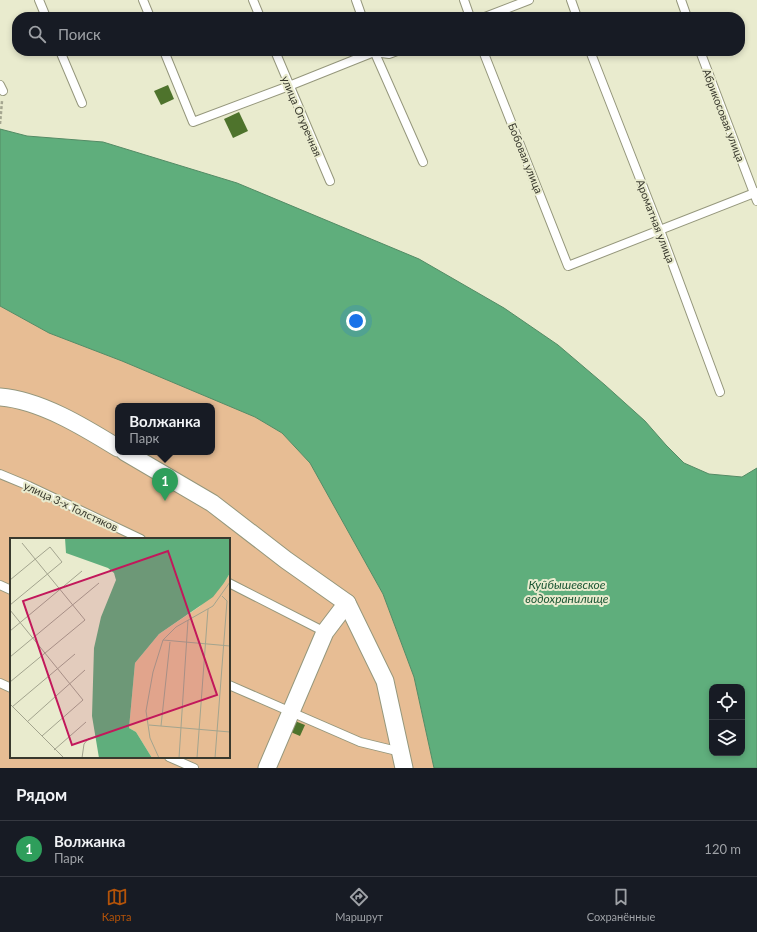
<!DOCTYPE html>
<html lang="ru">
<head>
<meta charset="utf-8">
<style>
	body { margin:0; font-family:Lato,sans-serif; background:#20242c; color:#f1f3f6 }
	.controls { position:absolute; right:12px; bottom:12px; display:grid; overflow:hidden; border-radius:8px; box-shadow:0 2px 6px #0003 }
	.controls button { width:36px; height:36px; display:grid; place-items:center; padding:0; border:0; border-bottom:1px solid #363941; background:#171b24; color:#f1f3f6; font:20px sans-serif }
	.you { position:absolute; left:356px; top:321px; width:14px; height:14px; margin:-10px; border:3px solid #fff; border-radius:50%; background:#1a73e8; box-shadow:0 0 0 6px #1a73e833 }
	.badge { display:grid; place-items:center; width:26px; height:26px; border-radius:50%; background:#b45309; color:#fff; font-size:13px; font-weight:700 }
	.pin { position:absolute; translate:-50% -33px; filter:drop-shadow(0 1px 2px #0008) }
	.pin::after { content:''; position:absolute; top:21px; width:14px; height:12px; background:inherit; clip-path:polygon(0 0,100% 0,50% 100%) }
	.popup { position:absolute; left:115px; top:403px; width:100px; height:52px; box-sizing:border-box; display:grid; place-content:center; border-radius:8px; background:#171b24; filter:drop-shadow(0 1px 3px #0005); font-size:13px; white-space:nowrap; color:#9ea1a6 }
	.popup b { font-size:15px; color:#f1f3f6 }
	.popup::after { content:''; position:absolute; left:50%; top:100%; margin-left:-8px; border:8px solid transparent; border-top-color:#171b24 }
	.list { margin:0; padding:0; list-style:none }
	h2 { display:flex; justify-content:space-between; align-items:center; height:52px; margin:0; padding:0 16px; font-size:17px }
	h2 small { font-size:13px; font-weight:400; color:#9ea1a6 }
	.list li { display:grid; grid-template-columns:26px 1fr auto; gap:12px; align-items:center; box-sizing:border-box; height:56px; padding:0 16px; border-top:1px solid #363941 }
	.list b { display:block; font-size:15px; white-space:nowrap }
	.list p { margin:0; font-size:13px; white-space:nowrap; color:#9ea1a6 }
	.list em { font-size:13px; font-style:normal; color:#9ea1a6 }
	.icon { flex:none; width:22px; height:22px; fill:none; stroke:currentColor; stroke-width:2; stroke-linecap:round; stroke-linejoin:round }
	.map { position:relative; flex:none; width:757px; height:768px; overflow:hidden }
	.search { position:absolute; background:#171b24; box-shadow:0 2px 6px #0003; left:12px; right:12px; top:12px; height:44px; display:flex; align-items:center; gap:10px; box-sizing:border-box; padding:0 14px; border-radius:16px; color:#9ea1a6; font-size:15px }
	.sheet { height:108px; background:#171b24 }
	nav { display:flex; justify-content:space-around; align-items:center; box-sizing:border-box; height:56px; border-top:1px solid #363941; background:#171b24; font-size:11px; color:#9ea1a6 }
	nav a { display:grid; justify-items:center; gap:2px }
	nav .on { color:#b45309 }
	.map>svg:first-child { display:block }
</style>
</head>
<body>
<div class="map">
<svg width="757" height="768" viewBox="0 0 757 768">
	<rect width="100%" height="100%" fill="#e9ebce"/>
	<!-- green -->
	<path fill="#e7bd94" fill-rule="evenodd" d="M 0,306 L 49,333 L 122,361 L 255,417 L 282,433 L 310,463 L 383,594 L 414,677 L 434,768 L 0,768 ZM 118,406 L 212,406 L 212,452 L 118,452 ZM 11,539 L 229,539 L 229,757 L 11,757 Z"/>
	<!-- water -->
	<path fill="#5fae7c" stroke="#548b65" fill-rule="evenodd" d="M 0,129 L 27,136 L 103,142 L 237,183 L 419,259 L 504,308 L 558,345 L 605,385 L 645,421 L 666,445 L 684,463 L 709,474 L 742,477 L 757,468 L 757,768 L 434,768 L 414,677 L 383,594 L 310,463 L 282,433 L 255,417 L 122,361 L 49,333 L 0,306 ZM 712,687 L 742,687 L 742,753 L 712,753 Z"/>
	<!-- building -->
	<g fill="#4e732c">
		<path d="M 168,85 L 174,99 L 161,105 L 154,91 Z"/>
		<path d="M 239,112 L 248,131 L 233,138 L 224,119 Z"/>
		<path d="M 290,719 L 305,725 L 300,736 L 286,730 Z"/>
	</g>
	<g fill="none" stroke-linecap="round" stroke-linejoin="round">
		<defs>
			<g id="service">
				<path d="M 39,0 L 46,17"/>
				<path d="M 143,0 L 150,17"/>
				<path d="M 253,0 L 260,17"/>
				<path d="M 356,0 L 362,17"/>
				<path d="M 464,0 L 470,17"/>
				<path d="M 571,0 L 577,17"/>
				<path d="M 681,0 L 687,17"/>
				<path d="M 485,17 L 529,0"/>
				<path d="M 60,51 L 82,103"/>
				<path d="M 164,51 L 193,122 L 289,86 L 374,52 L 389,54 L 397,51"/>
				<path d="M 275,51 L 330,181"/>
				<path d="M 374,51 L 423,162"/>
				<path d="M 483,51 L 568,266 L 757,192"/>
				<path d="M 590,51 L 660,230 L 720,392"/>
				<path d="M 700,51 L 757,201"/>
				<path d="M 0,85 L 3,91"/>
				<path d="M 0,474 L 29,486 L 141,539"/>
				<path d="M 229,583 L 325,632"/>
				<path d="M 0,585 L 11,590"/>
				<path d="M 0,683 L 11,688"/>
				<path d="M 229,685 L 360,742 L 401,752"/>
				<path d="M 169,757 L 194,768"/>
			</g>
			<g id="minor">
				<path d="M 0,397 C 40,400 84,427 118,448"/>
				<path d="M 125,452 L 212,503 L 286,560 L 347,603 L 385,681 L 404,768"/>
				<path d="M 267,768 L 325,632 L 347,603"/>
			</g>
		</defs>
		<!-- service casing -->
		<use href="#service" stroke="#95977c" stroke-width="10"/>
		<!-- minor casing -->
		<use href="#minor" stroke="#95977c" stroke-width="19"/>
		<!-- path -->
		<path stroke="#a5a690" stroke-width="2.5" stroke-dasharray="3 2" stroke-linecap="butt" d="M 0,124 L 2,101"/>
		<!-- service -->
		<use href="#service" stroke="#fff" stroke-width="8"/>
		<!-- minor -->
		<use href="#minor" stroke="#fff" stroke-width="17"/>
	</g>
	<g text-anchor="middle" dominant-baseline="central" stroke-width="4" stroke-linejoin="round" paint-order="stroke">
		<!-- street labels -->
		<g font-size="11" fill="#39392e" stroke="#e9ebce">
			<text transform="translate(724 115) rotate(69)">Абрикосовая улица</text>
			<text transform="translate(302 116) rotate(67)">улица Огуречная</text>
			<text transform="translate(526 158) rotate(68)">Бобовая улица</text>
			<text transform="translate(656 221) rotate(69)">Ароматная улица</text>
			<text transform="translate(71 506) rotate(25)">улица 3-х Толстяков</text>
		</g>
		<!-- water labels -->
		<g font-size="12" font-style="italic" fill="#1b5634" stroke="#e9ebce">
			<text x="567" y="584">Куйбышевское<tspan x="567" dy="14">водохранилище</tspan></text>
		</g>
	</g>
	<!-- overview -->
	<g transform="translate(10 538)">
		<rect width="220" height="220" fill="#e9ebce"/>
		<path d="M 220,35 L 220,220 L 142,220 L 126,194 L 119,190 L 125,125 L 149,96 L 189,69 L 214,45 Z" fill="#e7bd94"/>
		<path d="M 55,0 L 220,0 L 220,35 L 214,45 L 203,59 L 149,96 L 125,125 L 119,190 L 126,194 L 142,220 L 89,220 L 82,178 L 84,110 L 91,79 L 106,42 L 104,35 L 98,30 L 56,15 Z" fill="#5fae7c"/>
		<path fill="none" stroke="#a3a48e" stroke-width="1" d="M 0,42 L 40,9 L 52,24 L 0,67M 0,72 L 73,162 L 32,198M 0,93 L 72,33M 153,102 L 220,108M 0,119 L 89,45M 0,144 L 75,82 L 12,5M 0,166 L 54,220M 2,169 L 65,116M 17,184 L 75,132M 139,187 L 220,194M 151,188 L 160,104M 44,212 L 76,184M 72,220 L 74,206 L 79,200M 149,220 L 140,200 L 136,173 L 143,134 L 153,102 L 166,89 L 203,68 L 220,44M 169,220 L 178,82M 187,220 L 198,71M 205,220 L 217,63 L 212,58"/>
		<path fill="#c2185b" fill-opacity="0.15" stroke="#c2185b" stroke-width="2" d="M 158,13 L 207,157 L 62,207 L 13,63 Z"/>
		<rect width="220" height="220" fill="none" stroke="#39392e" stroke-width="2"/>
	</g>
</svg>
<div class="controls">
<button><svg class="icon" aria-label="locate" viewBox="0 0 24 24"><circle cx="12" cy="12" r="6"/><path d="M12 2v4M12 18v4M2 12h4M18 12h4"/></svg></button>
<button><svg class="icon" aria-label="layers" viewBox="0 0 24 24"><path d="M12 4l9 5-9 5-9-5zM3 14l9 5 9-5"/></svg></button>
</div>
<div class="you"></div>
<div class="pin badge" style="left:165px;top:501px;background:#2e9e5b">1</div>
<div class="popup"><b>Волжанка</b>Парк</div>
<div class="search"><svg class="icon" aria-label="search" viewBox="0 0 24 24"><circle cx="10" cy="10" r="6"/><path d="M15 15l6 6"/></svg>Поиск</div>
</div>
<section class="sheet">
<h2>Рядом<small></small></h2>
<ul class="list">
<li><span class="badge" style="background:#2e9e5b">1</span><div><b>Волжанка</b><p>Парк</p></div><em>120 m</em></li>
</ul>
</section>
<nav>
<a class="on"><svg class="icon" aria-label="map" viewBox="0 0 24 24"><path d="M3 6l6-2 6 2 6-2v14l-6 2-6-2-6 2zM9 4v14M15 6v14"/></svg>Карта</a>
<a><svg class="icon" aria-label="directions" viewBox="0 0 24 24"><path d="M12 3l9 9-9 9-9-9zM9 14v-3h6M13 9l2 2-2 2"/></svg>Маршрут</a>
<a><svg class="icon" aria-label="saved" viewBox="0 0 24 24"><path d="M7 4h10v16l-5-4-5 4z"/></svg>Сохранённые</a>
</nav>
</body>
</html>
